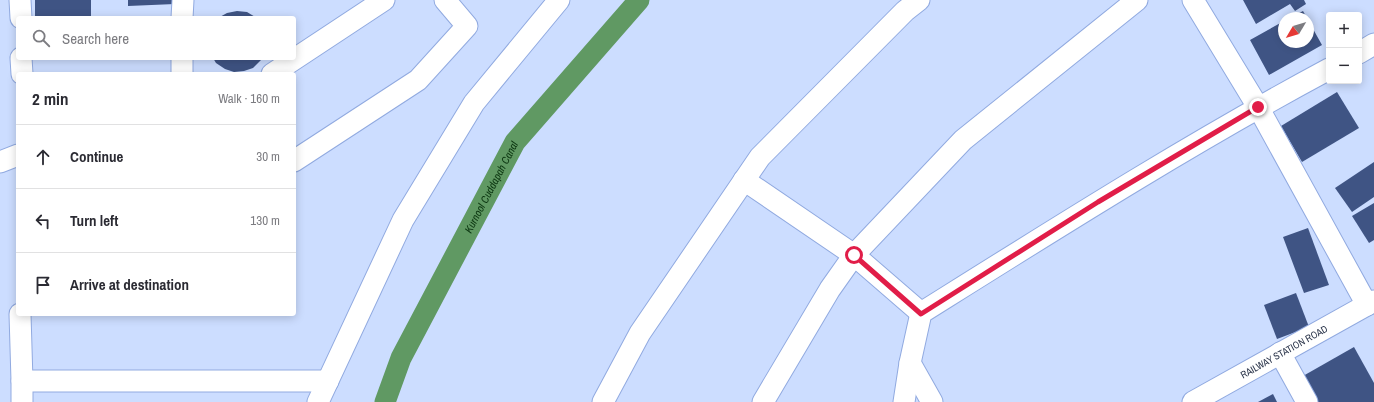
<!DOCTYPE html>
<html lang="en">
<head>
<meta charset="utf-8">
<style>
	body { margin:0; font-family:"Archivo Narrow",sans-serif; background:#f7f7f7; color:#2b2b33 }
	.controls { position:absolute; right:12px; top:12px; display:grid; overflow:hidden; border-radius:4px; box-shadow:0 2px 10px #0003 }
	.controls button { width:36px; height:36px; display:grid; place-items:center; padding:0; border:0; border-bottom:1px solid #e1e1e2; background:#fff; color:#2b2b33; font:20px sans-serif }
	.compass { position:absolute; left:1278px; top:12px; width:36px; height:36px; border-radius:50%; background:#fff; box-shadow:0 2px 10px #0003; rotate:232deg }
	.stop { position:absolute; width:12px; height:12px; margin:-9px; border:3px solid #e11d48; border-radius:50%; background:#fff }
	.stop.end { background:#e11d48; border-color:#fff; box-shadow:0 1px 4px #0008 }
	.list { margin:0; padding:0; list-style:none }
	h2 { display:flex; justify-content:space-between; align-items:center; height:52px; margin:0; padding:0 16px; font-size:17px }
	h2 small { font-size:13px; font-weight:400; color:#7c7c81 }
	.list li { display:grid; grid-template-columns:26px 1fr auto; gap:12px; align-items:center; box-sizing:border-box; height:64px; padding:0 16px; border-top:1px solid #e1e1e2 }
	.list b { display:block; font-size:15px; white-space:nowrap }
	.list em { font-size:13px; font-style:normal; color:#7c7c81 }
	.icon { flex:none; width:22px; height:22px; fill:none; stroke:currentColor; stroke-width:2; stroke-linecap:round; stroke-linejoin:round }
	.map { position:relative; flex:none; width:1374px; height:402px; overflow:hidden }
	.search { position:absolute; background:#fff; box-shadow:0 2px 10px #0003; left:16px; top:16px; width:280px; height:44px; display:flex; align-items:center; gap:10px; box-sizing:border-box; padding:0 14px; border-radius:4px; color:#7c7c81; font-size:15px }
	.panel { position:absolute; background:#fff; box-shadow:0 2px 10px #0003; left:16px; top:72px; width:280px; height:244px; border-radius:4px }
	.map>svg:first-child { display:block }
</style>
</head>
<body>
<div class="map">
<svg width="1374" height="402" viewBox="0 0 1374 402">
	<rect width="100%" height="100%" fill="#cdf"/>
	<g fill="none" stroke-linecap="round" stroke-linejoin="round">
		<!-- canal -->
		<path stroke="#609963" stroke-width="21" id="s1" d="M 385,402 L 401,358 L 515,142 L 639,0"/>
	</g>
	<!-- building -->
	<g fill="#3f5484">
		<rect x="35" y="0" width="56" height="18"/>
		<path d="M 128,0 L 175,0 L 175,4 L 128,6 Z"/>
		<path d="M 1243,0 L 1304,0 L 1306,4 L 1295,11 L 1290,4 L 1256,24 Z"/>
		<path d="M 237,11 L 247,12 L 257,18 L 218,18 L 227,13 Z"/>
		<path d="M 1303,11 L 1307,18 L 1290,18 Z"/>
		<path d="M 1308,20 L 1322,45 L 1269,75 L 1250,40 L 1284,21 L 1284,42 L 1308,42 Z"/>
		<path d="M 213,58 L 263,58 L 253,68 L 244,71 L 234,72 L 225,69 L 216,63 Z"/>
		<path d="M 1337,92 L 1359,128 L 1302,162 L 1281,126 Z"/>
		<path d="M 1374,162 L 1374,197 L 1352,212 L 1335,188 Z"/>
		<path d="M 1374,203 L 1374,240 L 1369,243 L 1352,216 Z"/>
		<path d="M 1308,228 L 1329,285 L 1304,293 L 1283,237 Z"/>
		<path d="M 1296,293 L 1309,327 L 1277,339 L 1264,305 Z"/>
		<path d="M 1354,347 L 1374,383 L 1374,402 L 1318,402 L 1303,376 Z"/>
		<path d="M 1273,394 L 1277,402 L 1258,402 Z"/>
	</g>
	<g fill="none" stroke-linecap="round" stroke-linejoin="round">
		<defs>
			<g id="minor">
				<path d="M 20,0 L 21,18"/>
				<path d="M 1193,0 L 1258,107 L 1367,305"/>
				<path d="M 182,18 L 183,0"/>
				<path d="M 1359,53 L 1374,44"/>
				<path d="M 21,58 L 22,74"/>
				<path d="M 182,74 L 182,58"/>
				<path d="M 272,74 L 384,0"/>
				<path d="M 294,161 L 418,80 L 467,26 L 445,0"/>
				<path d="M 0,162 L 18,155"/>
				<path d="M 744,180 L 854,255 L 921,313"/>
				<path d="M 20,314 L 22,381 L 22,402"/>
				<path d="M 1280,353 L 1307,402"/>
				<path d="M 910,363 L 932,402"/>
				<path d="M 22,381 L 328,381"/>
				<path d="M 318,402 L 403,220 L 474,103 L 559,0"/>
				<path d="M 603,402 L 640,333 L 760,157 L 905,11 L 919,0"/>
				<path d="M 763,402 L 830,289 L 854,255 L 963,140 L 1137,0"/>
				<path d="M 904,402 L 910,363 L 921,313 C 1055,229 1189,144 1329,69"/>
				<path id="s2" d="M 1193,402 L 1374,301"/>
			</g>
		</defs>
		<!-- minor casing -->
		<use href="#minor" stroke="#91aae0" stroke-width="23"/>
		<!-- minor -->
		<use href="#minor" stroke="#fff" stroke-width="21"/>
	</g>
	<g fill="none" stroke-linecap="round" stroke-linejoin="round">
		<!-- route -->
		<path stroke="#e11d48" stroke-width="5" d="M 854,255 L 921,314 L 1098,202 L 1258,107"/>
	</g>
	<g text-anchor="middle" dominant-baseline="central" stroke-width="4" stroke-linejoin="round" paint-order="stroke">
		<!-- street labels -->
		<g font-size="10" fill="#2a344a" stroke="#fdfdfd">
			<text stroke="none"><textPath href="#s2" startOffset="104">RAILWAY STATION ROAD</textPath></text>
		</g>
		<!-- water labels -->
		<g font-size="11" font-style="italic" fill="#0b3510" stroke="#fdfdfd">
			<text stroke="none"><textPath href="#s1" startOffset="240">Kurnool Cuddapah Canal</textPath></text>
		</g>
	</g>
</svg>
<div class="controls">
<button>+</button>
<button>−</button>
</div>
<svg class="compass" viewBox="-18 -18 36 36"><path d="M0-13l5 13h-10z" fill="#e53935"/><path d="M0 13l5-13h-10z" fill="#7c7c81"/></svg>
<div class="stop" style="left:854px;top:255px"></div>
<div class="stop end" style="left:1258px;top:107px"></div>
<div class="search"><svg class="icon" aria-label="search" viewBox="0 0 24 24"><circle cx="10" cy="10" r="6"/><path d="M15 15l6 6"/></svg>Search here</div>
<section class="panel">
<h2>2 min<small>Walk · 160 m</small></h2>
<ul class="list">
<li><svg class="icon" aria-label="ahead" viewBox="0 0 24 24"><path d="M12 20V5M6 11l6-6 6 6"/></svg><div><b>Continue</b></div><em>30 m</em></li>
<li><svg class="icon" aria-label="left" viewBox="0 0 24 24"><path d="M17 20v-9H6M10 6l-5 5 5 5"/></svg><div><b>Turn left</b></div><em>130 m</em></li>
<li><svg class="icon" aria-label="arrive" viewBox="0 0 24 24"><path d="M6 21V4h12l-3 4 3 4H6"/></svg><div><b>Arrive at destination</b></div></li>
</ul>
</section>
</div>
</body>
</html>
